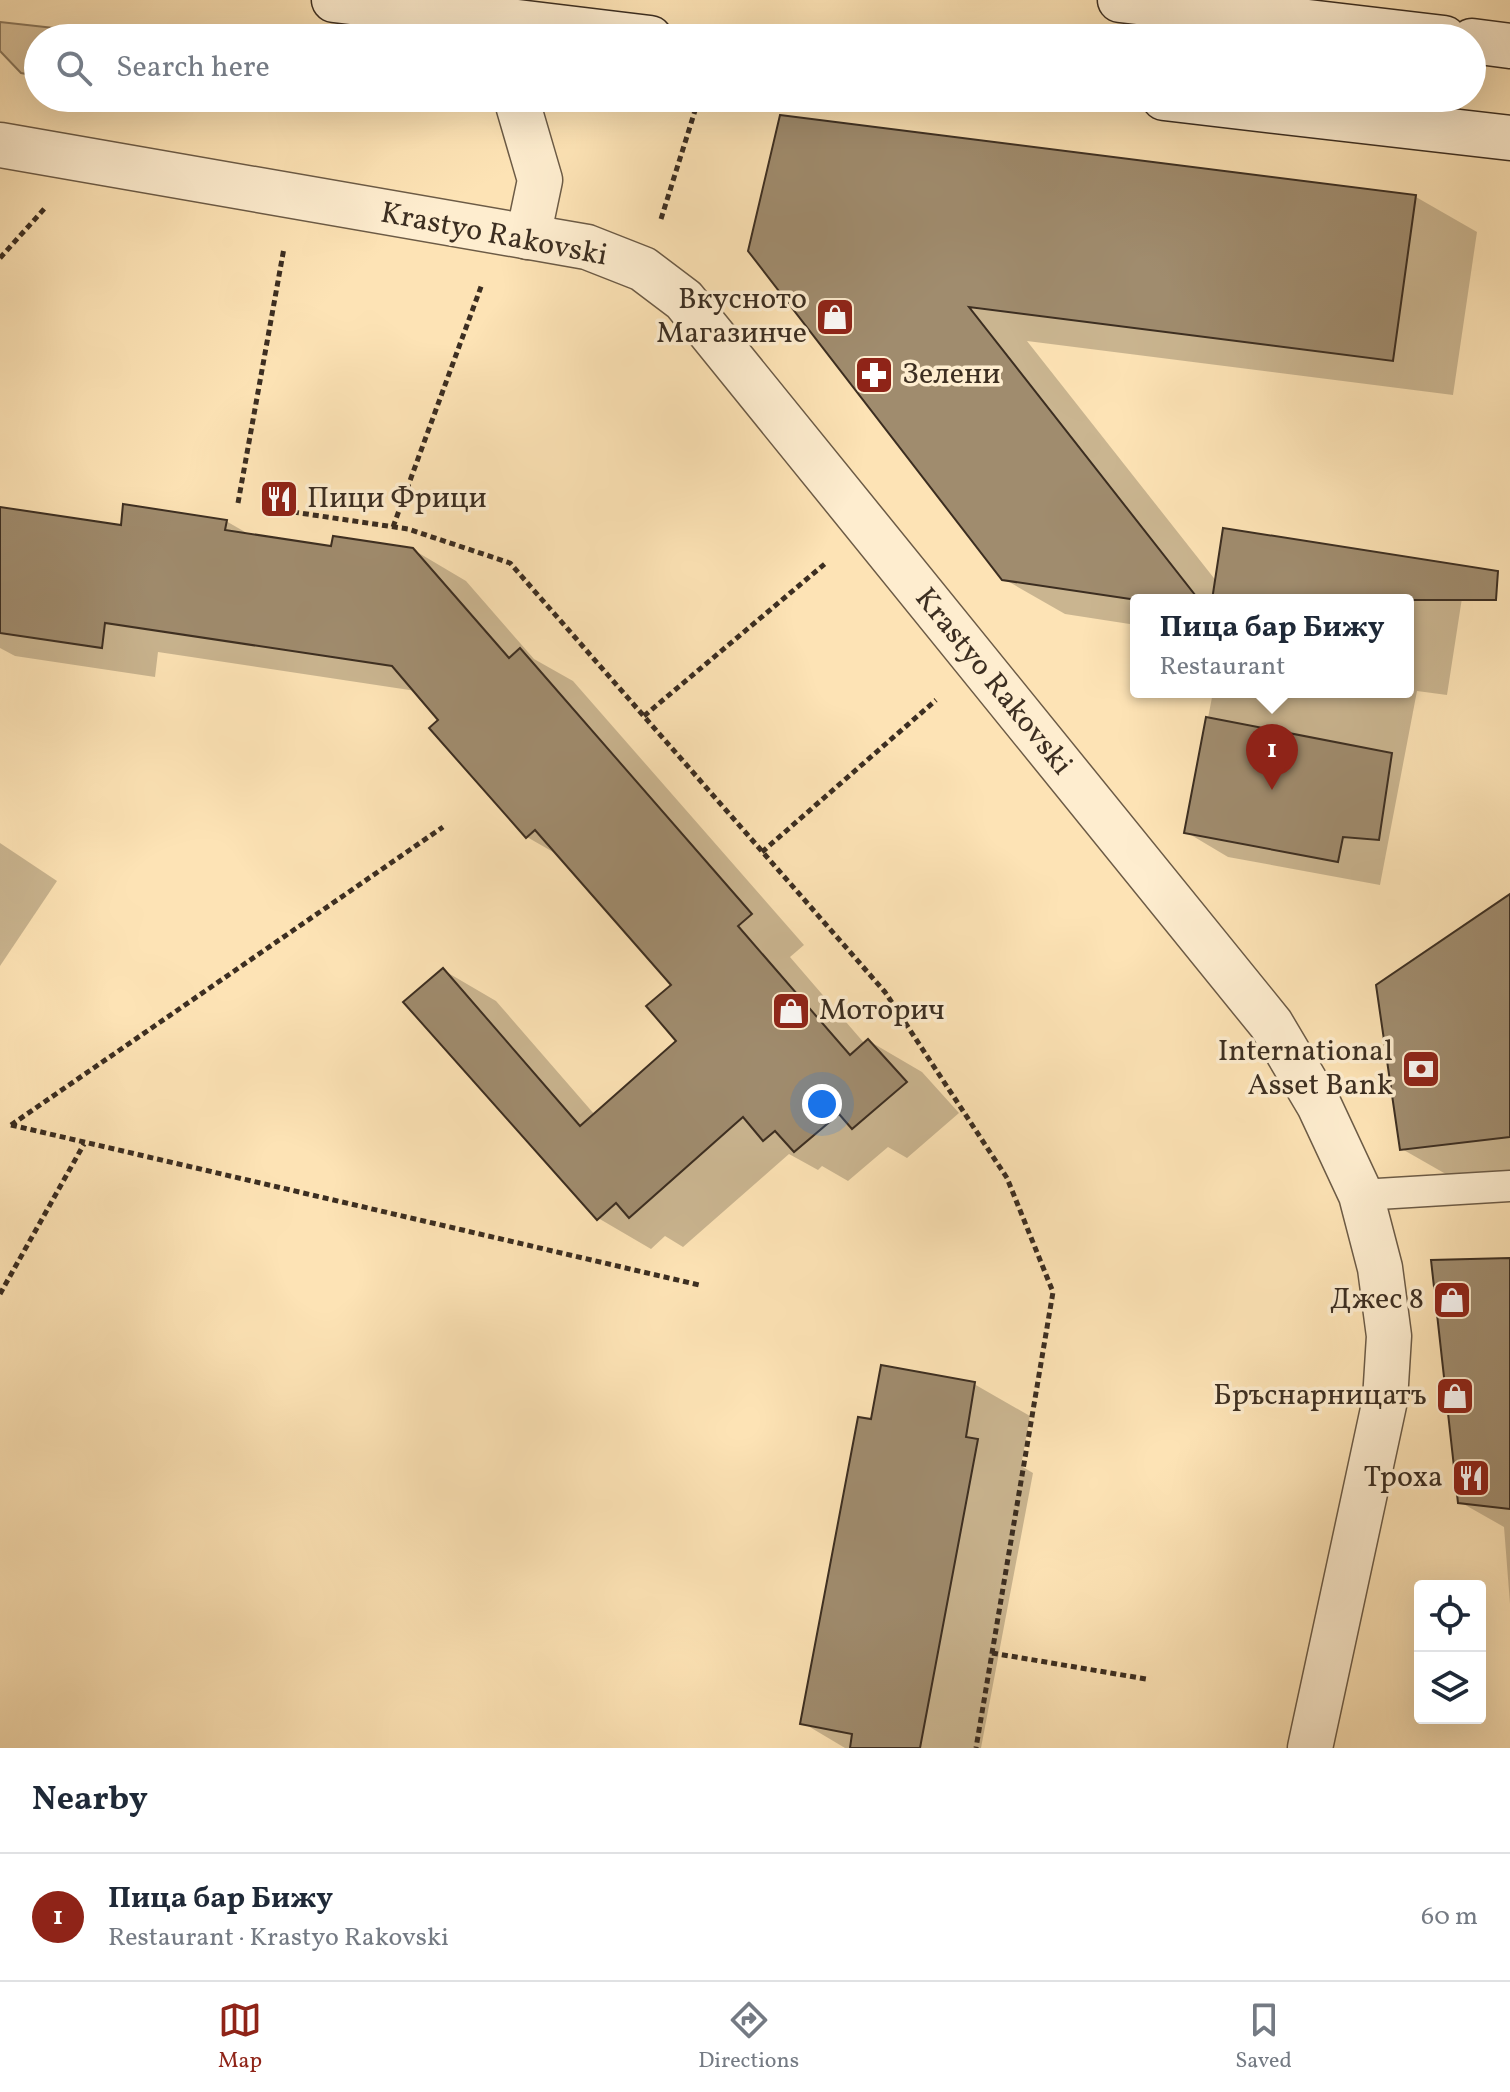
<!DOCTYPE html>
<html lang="en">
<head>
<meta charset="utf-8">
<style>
	body { margin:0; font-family:Vollkorn,serif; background:#f2f2f3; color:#1f2937 }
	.controls { position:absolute; right:24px; bottom:24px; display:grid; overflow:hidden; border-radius:8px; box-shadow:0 8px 32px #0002 }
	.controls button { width:72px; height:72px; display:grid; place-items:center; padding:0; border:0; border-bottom:2px solid #e0e1e3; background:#fff; color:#1f2937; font:40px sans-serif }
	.you { position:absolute; left:822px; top:1104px; width:28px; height:28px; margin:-20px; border:6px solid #fff; border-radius:50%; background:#1a73e8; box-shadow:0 0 0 12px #1a73e833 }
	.badge { display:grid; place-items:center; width:52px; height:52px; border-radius:50%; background:#8f2418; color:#fff; font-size:26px; font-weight:700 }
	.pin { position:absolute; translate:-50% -66px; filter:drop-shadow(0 2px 4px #0008) }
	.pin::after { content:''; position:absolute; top:42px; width:28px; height:24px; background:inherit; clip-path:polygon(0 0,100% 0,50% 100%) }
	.popup { position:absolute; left:1130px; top:594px; width:284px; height:104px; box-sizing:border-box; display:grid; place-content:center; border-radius:8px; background:#fff; filter:drop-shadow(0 2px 6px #0005); font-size:26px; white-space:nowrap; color:#747a83 }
	.popup b { font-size:30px; color:#1f2937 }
	.popup::after { content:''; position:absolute; left:50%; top:100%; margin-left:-16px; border:16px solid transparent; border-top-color:#fff }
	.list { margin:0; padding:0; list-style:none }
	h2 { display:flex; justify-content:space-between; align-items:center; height:104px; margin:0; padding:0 32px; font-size:34px }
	h2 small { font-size:26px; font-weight:400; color:#747a83 }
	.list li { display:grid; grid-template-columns:52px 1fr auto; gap:24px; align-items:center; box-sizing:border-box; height:128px; padding:0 32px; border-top:2px solid #e0e1e3 }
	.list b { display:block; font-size:30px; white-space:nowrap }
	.list p { margin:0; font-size:26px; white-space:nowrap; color:#747a83 }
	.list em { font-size:26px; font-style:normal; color:#747a83 }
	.icon { flex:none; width:44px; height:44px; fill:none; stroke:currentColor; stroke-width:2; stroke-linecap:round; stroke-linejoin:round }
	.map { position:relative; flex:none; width:1510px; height:1748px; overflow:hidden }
	.search { position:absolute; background:#fff; box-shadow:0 8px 32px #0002; left:24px; right:24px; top:24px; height:88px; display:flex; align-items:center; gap:20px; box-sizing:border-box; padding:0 28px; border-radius:44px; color:#747a83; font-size:30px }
	.sheet { height:232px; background:#fff }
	nav { display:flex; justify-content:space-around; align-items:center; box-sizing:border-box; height:112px; border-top:2px solid #e0e1e3; background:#fff; font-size:22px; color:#747a83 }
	nav a { display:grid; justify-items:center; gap:4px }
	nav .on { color:#8f2418 }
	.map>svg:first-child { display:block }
</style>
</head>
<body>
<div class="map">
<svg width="1510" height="1748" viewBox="0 0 1510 1748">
	<rect width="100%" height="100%" fill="#fde3b5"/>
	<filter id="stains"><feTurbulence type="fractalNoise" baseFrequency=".0025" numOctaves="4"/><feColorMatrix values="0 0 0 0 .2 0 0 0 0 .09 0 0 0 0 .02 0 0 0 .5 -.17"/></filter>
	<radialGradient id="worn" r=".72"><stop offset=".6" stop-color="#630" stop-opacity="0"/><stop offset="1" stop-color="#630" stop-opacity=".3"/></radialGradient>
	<!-- green -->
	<g fill="#dcc49c" stroke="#8c795e" stroke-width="2">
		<path d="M 0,22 L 144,38 L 38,38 L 38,76 L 21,73 L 0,51 Z"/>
		<path d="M 180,98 L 283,98 L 235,106 Z"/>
	</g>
	<!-- shadow -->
	<g fill="#0003">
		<path d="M 781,117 L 1416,197 L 1477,232 L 1453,395 L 1027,341 L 1217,582 L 1464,585 L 1447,695 L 1417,691 L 1380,885 L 1228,857 L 1186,832 L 1213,692 L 1408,692 L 1408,600 L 1136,600 L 1136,625 L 1065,614 L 1004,579 Z"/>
		<path d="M 0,509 L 122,527 L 226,521 L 252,536 L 333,548 L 412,549 L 466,581 L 534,659 L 573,681 L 804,945 L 790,957 L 865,1044 L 869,1041 L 922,1072 L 959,1113 L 907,1158 L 888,1147 L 848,1181 L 822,1166 L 818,1170 L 789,1154 L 683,1247 L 665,1236 L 651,1249 L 598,1218 L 443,970 L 496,1001 L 595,1115 L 679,1041 L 674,985 L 560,856 L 527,837 L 441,720 L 416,691 L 158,652 L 155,677 L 15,656 L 0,648 Z"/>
		<path d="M 0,843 L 57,881 L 0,966 Z"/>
		<path d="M 1510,902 L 1510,1175 L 1458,1181 L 1402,1149 Z"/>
		<path d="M 1510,1260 L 1510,1604 L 1504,1527 L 1460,1502 Z"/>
		<path d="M 974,1384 L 1030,1416 L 1021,1466 L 1033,1473 L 981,1748 L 845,1748 L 803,1723 L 872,1421 Z"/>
	</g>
	<!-- building -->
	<g fill="#a08c6e" stroke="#3c2e21" stroke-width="2">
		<path d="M 780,115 L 1416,195 L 1393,361 L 969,307 L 1199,600 L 1137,600 L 1002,580 L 748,251 Z"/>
		<path d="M 123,504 L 227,520 L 225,530 L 331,546 L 333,536 L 413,548 L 509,658 L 520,648 L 752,914 L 738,926 L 850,1055 L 868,1039 L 907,1082 L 852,1129 L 839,1114 L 794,1152 L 775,1131 L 763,1141 L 743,1117 L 629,1218 L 616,1203 L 597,1220 L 403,1002 L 443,968 L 580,1126 L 676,1041 L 646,1006 L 671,985 L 535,830 L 526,838 L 429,728 L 438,720 L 392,666 L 105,623 L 102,648 L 0,633 L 0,507 L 121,525 Z"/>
		<path d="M 1223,528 L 1498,571 L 1496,600 L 1212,600 Z"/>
		<path d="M 1206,717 L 1392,753 L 1379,840 L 1343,837 L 1338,862 L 1184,833 Z"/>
		<path d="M 1510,894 L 1510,1137 L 1400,1150 L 1376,985 Z"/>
		<path d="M 1510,1258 L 1510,1509 L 1458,1503 L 1431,1260 Z"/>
		<path d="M 881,1365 L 975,1382 L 966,1437 L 978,1439 L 920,1748 L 850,1748 L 852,1734 L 800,1724 L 858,1417 L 871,1419 Z"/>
	</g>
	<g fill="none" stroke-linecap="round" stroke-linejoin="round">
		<defs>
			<path id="lane" d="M 1361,1195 L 1510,1186"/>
			<g id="street">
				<path d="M 516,98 L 540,180 L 528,237"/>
				<path d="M 0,145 L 587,247 L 643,269 L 684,300 L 1271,1024 L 1319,1105 L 1361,1195 L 1380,1268 L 1389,1336 L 1385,1400 L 1310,1748"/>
			</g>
			<g id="secondary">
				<path d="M 334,0 L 650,38"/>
				<path d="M 1120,0 L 1444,38"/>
				<path d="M 1472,41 L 1510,46"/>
				<path d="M 1164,98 L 1510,138"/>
			</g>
		</defs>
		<!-- lane casing -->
		<use href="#lane" stroke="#6c5b46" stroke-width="33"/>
		<!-- street casing -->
		<use href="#street" stroke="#6c5b46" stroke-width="47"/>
		<!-- secondary casing -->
		<use href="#secondary" stroke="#3c2e21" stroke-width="47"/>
		<!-- path -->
		<g stroke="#3c2e21" stroke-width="5" stroke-dasharray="6 4" stroke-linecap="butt">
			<path d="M 661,219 L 699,98"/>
			<path d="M 0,258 L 45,208"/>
			<path d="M 238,503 L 284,248"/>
			<path d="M 293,512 L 408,529 L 510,563 L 885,992 L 1007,1178 L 1053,1292 L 976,1748"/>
			<path d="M 393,527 L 482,284"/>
			<path d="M 644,716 L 827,562"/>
			<path d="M 762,852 L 936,700"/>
			<path d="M 11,1125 L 699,1285"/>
			<path d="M 11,1125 L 443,827"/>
			<path d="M 0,1294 L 84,1144"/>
			<path d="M 992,1653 L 1146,1679"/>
		</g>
		<!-- lane -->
		<use href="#lane" stroke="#feedcf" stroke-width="30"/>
		<!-- street -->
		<use href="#street" stroke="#feedcf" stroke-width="44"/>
		<!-- secondary -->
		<use href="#secondary" stroke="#feedcf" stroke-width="44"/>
	</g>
	<!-- icons -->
	<defs>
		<symbol id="shop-square" viewBox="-11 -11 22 22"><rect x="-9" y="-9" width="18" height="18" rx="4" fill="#8f2418" stroke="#feedcf"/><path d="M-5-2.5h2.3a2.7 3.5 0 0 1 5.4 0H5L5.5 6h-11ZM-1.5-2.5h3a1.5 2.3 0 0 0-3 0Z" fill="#fff"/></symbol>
		<symbol id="pharmacy-square" viewBox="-11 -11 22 22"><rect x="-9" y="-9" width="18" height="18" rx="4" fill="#8f2418" stroke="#feedcf"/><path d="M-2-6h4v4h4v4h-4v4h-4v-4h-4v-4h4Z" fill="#fff"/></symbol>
		<symbol id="restaurant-square" viewBox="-11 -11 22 22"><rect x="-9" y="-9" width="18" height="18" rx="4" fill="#8f2418" stroke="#feedcf"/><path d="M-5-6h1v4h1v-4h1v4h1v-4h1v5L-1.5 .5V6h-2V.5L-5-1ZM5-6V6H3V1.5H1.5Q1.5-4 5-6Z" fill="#fff"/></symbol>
		<symbol id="bank-square" viewBox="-11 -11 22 22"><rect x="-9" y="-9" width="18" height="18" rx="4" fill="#8f2418" stroke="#feedcf"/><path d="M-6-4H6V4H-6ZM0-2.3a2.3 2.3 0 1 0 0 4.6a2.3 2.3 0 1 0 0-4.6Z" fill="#fff"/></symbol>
	</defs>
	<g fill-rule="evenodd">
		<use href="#shop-square" x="813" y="295" width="44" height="44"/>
		<use href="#pharmacy-square" x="852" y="353" width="44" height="44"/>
		<use href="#restaurant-square" x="257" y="477" width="44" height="44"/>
		<use href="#shop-square" x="769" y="989" width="44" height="44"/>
		<use href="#bank-square" x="1399" y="1047" width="44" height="44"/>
		<use href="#shop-square" x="1430" y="1278" width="44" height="44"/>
		<use href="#shop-square" x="1433" y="1374" width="44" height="44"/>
		<use href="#restaurant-square" x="1449" y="1456" width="44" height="44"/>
	</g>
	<g text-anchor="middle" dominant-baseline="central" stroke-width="7" stroke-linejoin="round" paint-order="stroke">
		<!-- street labels -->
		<g font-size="30" fill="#3c2e21" stroke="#feedcf">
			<text transform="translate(494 235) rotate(11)">Krastyo Rakovski</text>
			<text transform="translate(993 682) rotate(51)">Krastyo Rakovski</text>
		</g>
		<!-- poi labels -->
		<g font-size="30" fill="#3c2e21" stroke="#feedcf" text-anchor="end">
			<text x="807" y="300">Вкусното<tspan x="807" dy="34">Магазинче</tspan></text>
			<text x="902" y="375" text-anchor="start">Зелени</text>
			<text x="307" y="499" text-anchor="start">Пици Фрици</text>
			<text x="819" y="1011" text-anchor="start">Моторич</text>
			<text x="1393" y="1052">International<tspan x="1393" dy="34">Asset Bank</tspan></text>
			<text x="1424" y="1300">Джес 8</text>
			<text x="1427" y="1396">Бръснарницатъ</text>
			<text x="1443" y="1478">Троха</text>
		</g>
	</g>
	<rect width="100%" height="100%" filter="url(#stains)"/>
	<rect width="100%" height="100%" fill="url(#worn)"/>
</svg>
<div class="controls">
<button><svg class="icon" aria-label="locate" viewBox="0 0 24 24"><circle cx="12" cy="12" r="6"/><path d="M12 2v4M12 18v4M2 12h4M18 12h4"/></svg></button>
<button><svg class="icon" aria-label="layers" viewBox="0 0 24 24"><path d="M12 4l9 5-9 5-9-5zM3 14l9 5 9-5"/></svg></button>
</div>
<div class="you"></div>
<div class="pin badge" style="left:1272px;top:790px">1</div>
<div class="popup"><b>Пица бар Бижу</b>Restaurant</div>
<div class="search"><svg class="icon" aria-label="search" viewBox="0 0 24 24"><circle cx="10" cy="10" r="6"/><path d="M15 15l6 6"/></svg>Search here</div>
</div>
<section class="sheet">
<h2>Nearby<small></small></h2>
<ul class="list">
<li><span class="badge">1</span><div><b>Пица бар Бижу</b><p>Restaurant · Krastyo Rakovski</p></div><em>60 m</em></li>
</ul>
</section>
<nav>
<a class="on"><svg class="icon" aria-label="map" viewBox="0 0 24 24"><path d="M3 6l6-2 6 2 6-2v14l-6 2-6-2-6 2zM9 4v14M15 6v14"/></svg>Map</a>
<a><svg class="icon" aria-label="directions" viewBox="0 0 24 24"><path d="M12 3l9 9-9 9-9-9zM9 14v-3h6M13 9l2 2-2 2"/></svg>Directions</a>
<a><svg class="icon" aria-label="saved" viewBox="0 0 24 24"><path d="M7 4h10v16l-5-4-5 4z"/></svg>Saved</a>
</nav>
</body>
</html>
